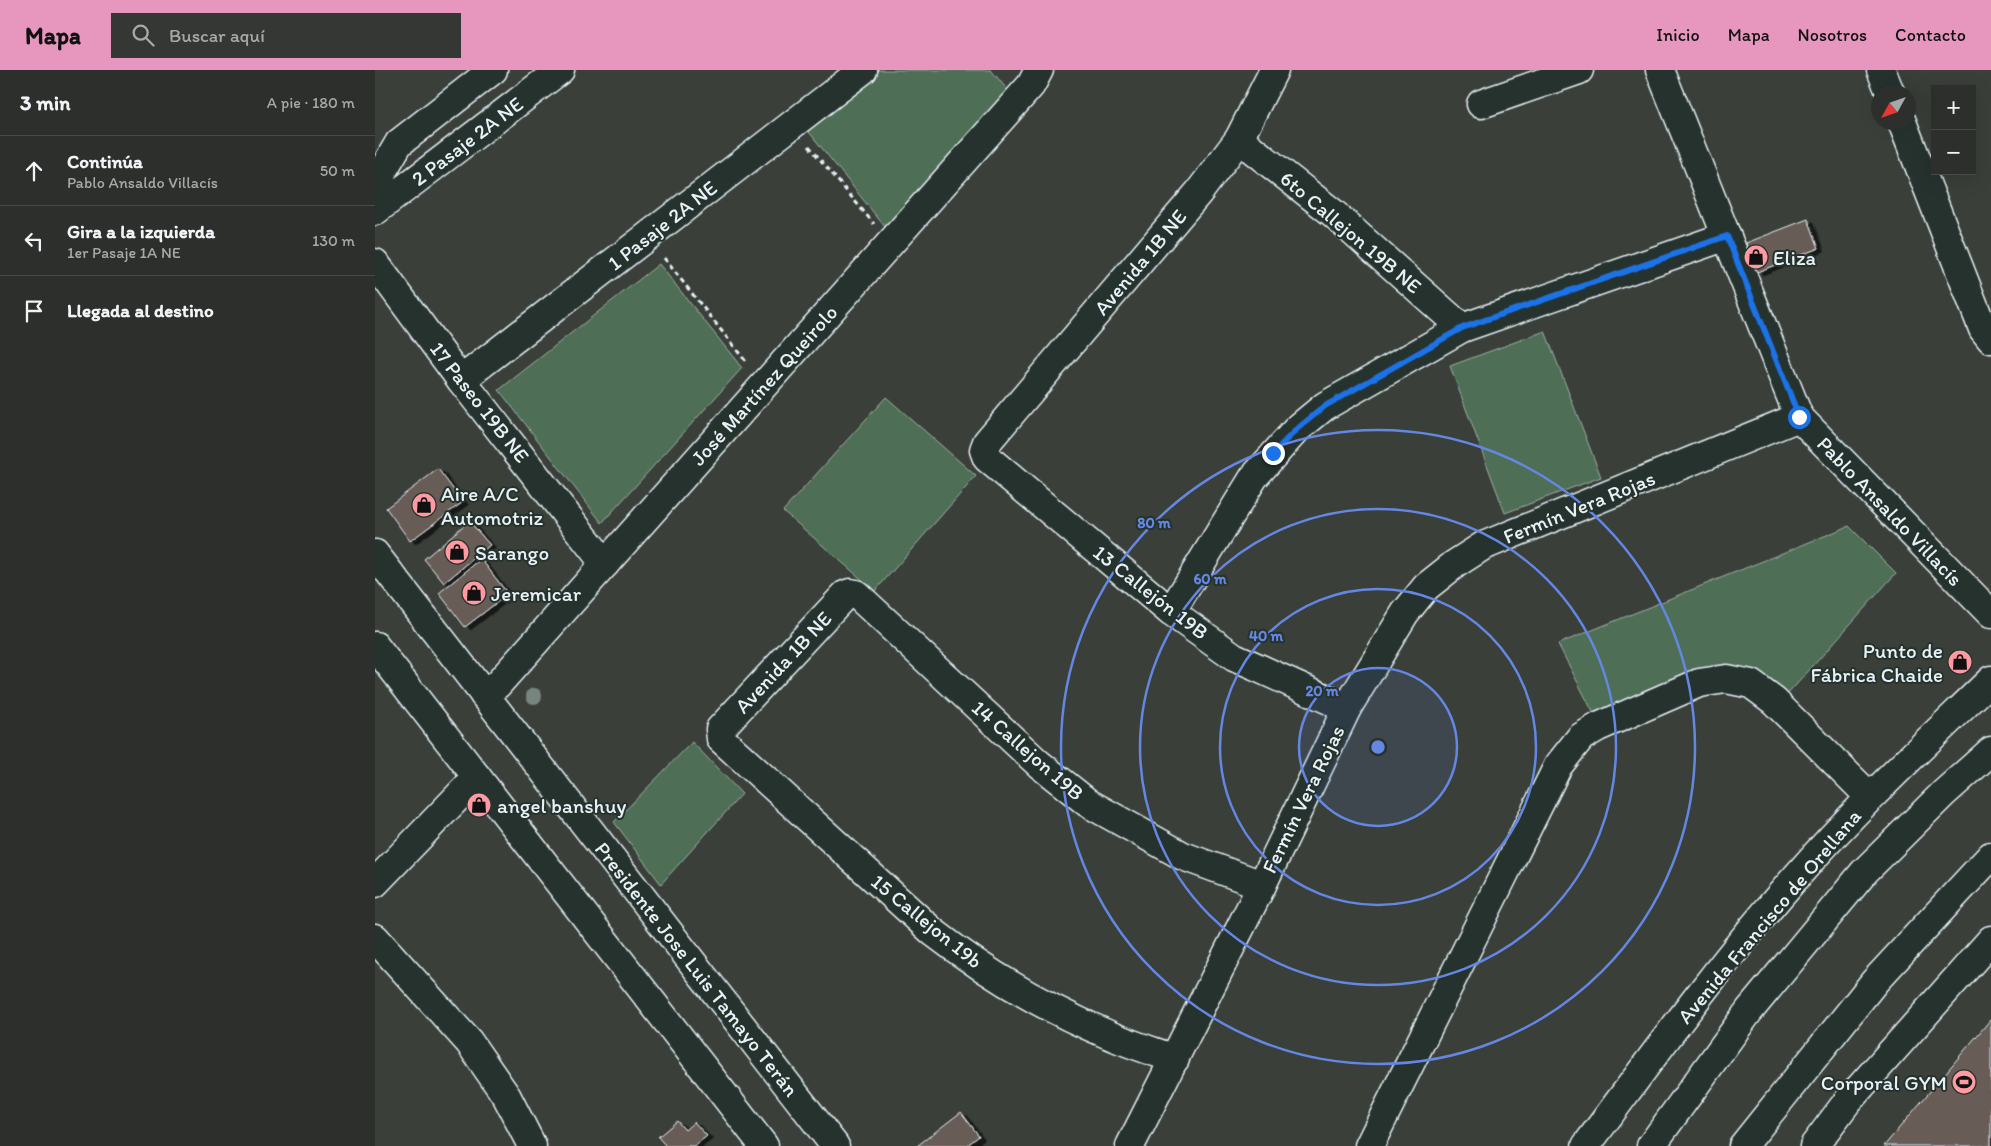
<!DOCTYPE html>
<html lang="es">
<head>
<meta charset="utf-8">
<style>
	body { margin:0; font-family:Itim,sans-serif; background:#343733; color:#f1f3f6 }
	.controls { position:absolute; right:15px; top:15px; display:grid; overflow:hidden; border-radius:0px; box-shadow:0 5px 20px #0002 }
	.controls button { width:45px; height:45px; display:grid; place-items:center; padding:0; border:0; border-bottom:1px solid #484a47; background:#2c2f2b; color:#f1f3f6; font:25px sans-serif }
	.compass { position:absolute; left:1496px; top:15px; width:45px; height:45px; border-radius:50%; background:#2c2f2b; box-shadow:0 5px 20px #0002; rotate:230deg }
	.stop { position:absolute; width:15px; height:15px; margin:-11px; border:4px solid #1a73e8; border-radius:50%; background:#fff }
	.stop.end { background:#1a73e8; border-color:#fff; box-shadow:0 1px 5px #0008 }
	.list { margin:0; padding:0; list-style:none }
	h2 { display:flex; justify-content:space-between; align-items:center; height:65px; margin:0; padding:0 20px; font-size:21px }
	h2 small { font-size:16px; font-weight:400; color:#a6a9a9 }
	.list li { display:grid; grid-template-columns:32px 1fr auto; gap:15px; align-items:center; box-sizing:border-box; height:70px; padding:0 20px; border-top:1px solid #484a47 }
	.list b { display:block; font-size:19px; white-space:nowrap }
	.list p { margin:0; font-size:16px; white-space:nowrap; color:#a6a9a9 }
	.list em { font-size:16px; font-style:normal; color:#a6a9a9 }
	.icon { flex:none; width:28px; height:28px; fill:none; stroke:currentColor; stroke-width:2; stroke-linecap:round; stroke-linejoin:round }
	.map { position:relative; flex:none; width:1616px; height:1076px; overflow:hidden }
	header { display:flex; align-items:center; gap:30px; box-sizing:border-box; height:70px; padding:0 25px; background:#e797bd; color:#111 }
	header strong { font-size:24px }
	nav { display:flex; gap:28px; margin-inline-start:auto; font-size:18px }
	.search { width:350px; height:45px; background:#343733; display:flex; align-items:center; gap:12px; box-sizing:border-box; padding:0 18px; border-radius:0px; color:#a6a9a9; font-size:19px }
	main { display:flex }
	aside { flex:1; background:#2c2f2b }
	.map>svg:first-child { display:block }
</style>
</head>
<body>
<header>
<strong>Mapa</strong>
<div class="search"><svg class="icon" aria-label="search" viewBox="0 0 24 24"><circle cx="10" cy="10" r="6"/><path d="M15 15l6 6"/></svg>Buscar aquí</div>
<nav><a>Inicio</a><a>Mapa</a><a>Nosotros</a><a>Contacto</a></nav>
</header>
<main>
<aside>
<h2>3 min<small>A pie · 180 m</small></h2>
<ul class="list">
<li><svg class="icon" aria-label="ahead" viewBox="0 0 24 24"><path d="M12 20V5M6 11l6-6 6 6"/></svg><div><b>Continúa</b><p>Pablo Ansaldo Villacís</p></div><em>50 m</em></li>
<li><svg class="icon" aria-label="left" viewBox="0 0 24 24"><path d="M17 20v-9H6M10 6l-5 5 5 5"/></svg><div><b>Gira a la izquierda</b><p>1er Pasaje 1A NE</p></div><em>130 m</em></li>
<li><svg class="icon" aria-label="arrive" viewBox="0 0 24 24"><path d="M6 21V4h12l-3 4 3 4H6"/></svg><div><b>Llegada al destino</b></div></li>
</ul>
</aside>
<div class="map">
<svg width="1616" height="1076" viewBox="0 0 1616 1076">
	<defs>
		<filter id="shadow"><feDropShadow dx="5.5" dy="3" stdDeviation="0" flood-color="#0009"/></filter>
	</defs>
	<rect width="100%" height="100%" fill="#3a3f39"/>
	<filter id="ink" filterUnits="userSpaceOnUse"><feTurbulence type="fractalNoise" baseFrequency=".02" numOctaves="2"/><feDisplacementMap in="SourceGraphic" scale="10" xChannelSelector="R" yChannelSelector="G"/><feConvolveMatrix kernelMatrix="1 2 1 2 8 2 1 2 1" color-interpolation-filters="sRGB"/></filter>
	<g filter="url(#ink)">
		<!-- green -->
		<g fill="#506e56" stroke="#9cb0a7">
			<path d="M 505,0 L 616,0 L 636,24 L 514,162 L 430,57 Z"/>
			<path d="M 284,194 L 367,298 L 227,453 L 124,320 Z"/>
			<path d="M 1170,261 L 1226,407 L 1130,443 L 1075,296 Z"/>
			<path d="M 511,327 L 601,406 L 500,521 L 408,441 Z"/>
			<path d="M 1474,456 L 1521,503 L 1412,625 L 1390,607 L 1223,652 L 1183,574 Z"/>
			<path d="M 317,672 L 367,724 L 286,814 L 239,752 Z"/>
		</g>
		<!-- building -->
		<g fill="#675b56" stroke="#e8f1f8" filter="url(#shadow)">
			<path d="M 1433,149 L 1444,178 L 1382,202 L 1371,173 Z"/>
			<path d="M 63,399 L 88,432 L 35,471 L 11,438 Z"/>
			<path d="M 94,451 L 115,475 L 69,513 L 49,489 Z"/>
			<path d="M 106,489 L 133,524 L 90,557 L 64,523 Z"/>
			<path d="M 1616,949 L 1616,1076 L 1509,1076 Z"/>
			<path d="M 586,1042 L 604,1066 L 591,1076 L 542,1076 Z"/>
			<path d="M 302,1051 L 310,1060 L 319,1052 L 332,1066 L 319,1076 L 291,1076 L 283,1067 Z"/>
		</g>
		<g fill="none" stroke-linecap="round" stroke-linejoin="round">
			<defs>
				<g id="minor">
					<path d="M 899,0 L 864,69 L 824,122 L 612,372 L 609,380 L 612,388 L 796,542 L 859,587 L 972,638"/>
					<path d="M 1285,0 L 1424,347 L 1616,544"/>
					<path d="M 1506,0 L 1515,22"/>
					<path d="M 1106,34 L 1204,0"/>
					<path d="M 1527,52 L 1608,259 L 1616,269"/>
					<path d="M 864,69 L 958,143 L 1087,258"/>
					<path d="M 0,139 L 7,102 L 24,73 L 118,0"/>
					<path d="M 0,141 L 185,0"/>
					<path d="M 0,193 L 86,310 L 230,494"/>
					<path d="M 86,310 L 488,0"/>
					<path d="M 796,542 L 879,407 L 922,359 L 950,336 L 1087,258 L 1352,166"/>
					<path d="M 109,625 L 123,614 L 656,15 L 664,0"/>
					<path d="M 0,813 L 102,707"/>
					<path d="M 0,868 L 94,972 L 132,1027 L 157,1076"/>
					<path d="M 800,989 C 778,981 754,974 732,964 C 670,938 611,903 558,862 L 346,669 L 345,659 L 470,525 L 475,523 L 481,524 L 664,694 L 713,733 L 808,786 L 887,815"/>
					<path d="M 755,1076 L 887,815 L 972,638 L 1030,543 L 1051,517 L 1080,494 L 1108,476 L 1424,347"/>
					<path d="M 994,1076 L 1183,696 L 1206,667 L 1223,657 L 1324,613 L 1351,609 L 1376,614 L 1399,631 L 1495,727"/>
				</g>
				<g id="major">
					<path d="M 0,484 L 460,1076"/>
					<path d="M 0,576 L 389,1076"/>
					<path d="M 1211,1076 C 1279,985 1346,892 1421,807 C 1482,737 1550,674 1616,610"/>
					<path d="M 1439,1076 L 1472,1032 L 1616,870"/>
				</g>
				<g id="highway">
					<path d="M 1276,1076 L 1374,941 L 1490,801 L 1569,723 L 1616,681"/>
					<path d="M 1368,1076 L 1500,911 L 1616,786"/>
				</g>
			</defs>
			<!-- minor casing -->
			<use href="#minor" stroke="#e8f1f8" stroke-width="31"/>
			<!-- major casing -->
			<use href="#major" stroke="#e8f1f8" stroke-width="31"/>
			<!-- highway casing -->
			<use href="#highway" stroke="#e8f1f8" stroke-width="31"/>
			<!-- path -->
			<g stroke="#e8f1f8" stroke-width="3" stroke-dasharray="5 4" stroke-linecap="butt">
				<path d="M 434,76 L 499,154"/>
				<path d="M 289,188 L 372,293"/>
			</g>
			<!-- minor -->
			<use href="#minor" stroke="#26332d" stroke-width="28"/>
			<!-- major -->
			<use href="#major" stroke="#26332d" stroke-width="28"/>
			<!-- highway -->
			<use href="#highway" stroke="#26332d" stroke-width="28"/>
		</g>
		<!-- trees -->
		<circle fill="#78847e" cx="159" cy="626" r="8"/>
	</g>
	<g fill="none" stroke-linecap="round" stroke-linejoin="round" filter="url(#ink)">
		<!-- route -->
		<path stroke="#1a73e8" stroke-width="6" d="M 898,383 L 922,359 L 950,336 L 1087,258 L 1352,166 L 1424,347"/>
	</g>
	<!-- distance rings -->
	<circle cx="1003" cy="677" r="79" fill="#6487e3" fill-opacity=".12"/>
	<g fill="none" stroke="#6487e3" stroke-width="2.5">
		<circle cx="1003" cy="677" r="79"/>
		<circle cx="1003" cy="677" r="158"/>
		<circle cx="1003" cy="677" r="238"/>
		<circle cx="1003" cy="677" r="317"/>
	</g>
	<!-- icons -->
	<defs>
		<symbol id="shop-disc" viewBox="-11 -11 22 22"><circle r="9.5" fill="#ff9aa2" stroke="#26332d"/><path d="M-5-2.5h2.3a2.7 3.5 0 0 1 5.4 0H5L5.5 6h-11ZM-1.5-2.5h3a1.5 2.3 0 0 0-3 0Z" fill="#111"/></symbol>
		<symbol id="stadium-disc" viewBox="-11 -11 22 22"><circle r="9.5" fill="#ff9aa2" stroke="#26332d"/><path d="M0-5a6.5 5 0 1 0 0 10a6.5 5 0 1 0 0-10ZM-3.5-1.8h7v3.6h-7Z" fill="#111"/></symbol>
	</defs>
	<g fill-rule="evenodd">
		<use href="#shop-disc" x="1367" y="173" width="28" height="28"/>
		<use href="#shop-disc" x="35" y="421" width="28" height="28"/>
		<use href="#shop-disc" x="68" y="468" width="28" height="28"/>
		<use href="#shop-disc" x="85" y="509" width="28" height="28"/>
		<use href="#shop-disc" x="1571" y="578" width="28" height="28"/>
		<use href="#shop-disc" x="90" y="721" width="28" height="28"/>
		<use href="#stadium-disc" x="1575" y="998" width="28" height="28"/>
	</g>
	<g text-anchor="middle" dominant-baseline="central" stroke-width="4" stroke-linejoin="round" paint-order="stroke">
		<!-- street labels -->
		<g font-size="21" fill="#e8f1f8" stroke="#26332d">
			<text transform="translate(92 71) rotate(-37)">2 Pasaje 2A NE</text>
			<text transform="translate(287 155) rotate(-38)">1 Pasaje 2A NE</text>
			<text transform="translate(976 162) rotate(40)">6to Callejon 19B NE</text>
			<text transform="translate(765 192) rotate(-50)">Avenida 1B NE</text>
			<text transform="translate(389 315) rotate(-48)">José Martínez Queirolo</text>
			<text transform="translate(105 332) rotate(52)">17 Paseo 19B NE</text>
			<text transform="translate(1204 437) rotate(-22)">Fermín Vera Rojas</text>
			<text transform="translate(1515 441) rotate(46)">Pablo Ansaldo Villacís</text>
			<text transform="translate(776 522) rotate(38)">13 Callejón 19B</text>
			<text transform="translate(408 592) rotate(-47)">Avenida 1B NE</text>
			<text transform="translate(653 680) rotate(41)">14 Callejon 19B</text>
			<text transform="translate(928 729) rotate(-64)">Fermín Vera Rojas</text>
			<text transform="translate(1394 846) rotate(-50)">Avenida Francisco de Orellana</text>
			<text transform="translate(552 851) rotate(39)">15 Callejon 19b</text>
			<text transform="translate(322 899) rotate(52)">Presidente Jose Luis Tamayo Terán</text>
		</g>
		<!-- poi labels -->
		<g font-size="21" fill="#e8f1f8" stroke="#26332d" text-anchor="start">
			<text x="1398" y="187">Eliza</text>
			<text x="66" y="423">Aire A/C<tspan x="66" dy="24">Automotriz</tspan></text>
			<text x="100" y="482">Sarango</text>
			<text x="116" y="523">Jeremicar</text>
			<text x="1568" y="580" text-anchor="end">Punto de<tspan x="1568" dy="24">Fábrica Chaide</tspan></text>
			<text x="122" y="735">angel banshuy</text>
			<text x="1572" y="1012" text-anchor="end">Corporal GYM</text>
		</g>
	</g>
	<circle cx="1003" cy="677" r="8" fill="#6487e3" stroke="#26332d" stroke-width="2.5"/>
	<g font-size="15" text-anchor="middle" font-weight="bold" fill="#6487e3" stroke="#26332d" stroke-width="4" stroke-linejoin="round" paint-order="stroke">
		<text x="779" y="458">80 m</text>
		<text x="835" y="514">60 m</text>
		<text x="891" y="571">40 m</text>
		<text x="947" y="626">20 m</text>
	</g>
</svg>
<div class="controls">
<button>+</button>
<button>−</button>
</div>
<svg class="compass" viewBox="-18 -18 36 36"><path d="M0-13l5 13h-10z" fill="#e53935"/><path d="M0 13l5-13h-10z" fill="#a6a9a9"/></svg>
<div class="stop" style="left:1424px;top:347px"></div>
<div class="stop end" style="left:898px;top:383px"></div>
</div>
</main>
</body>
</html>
